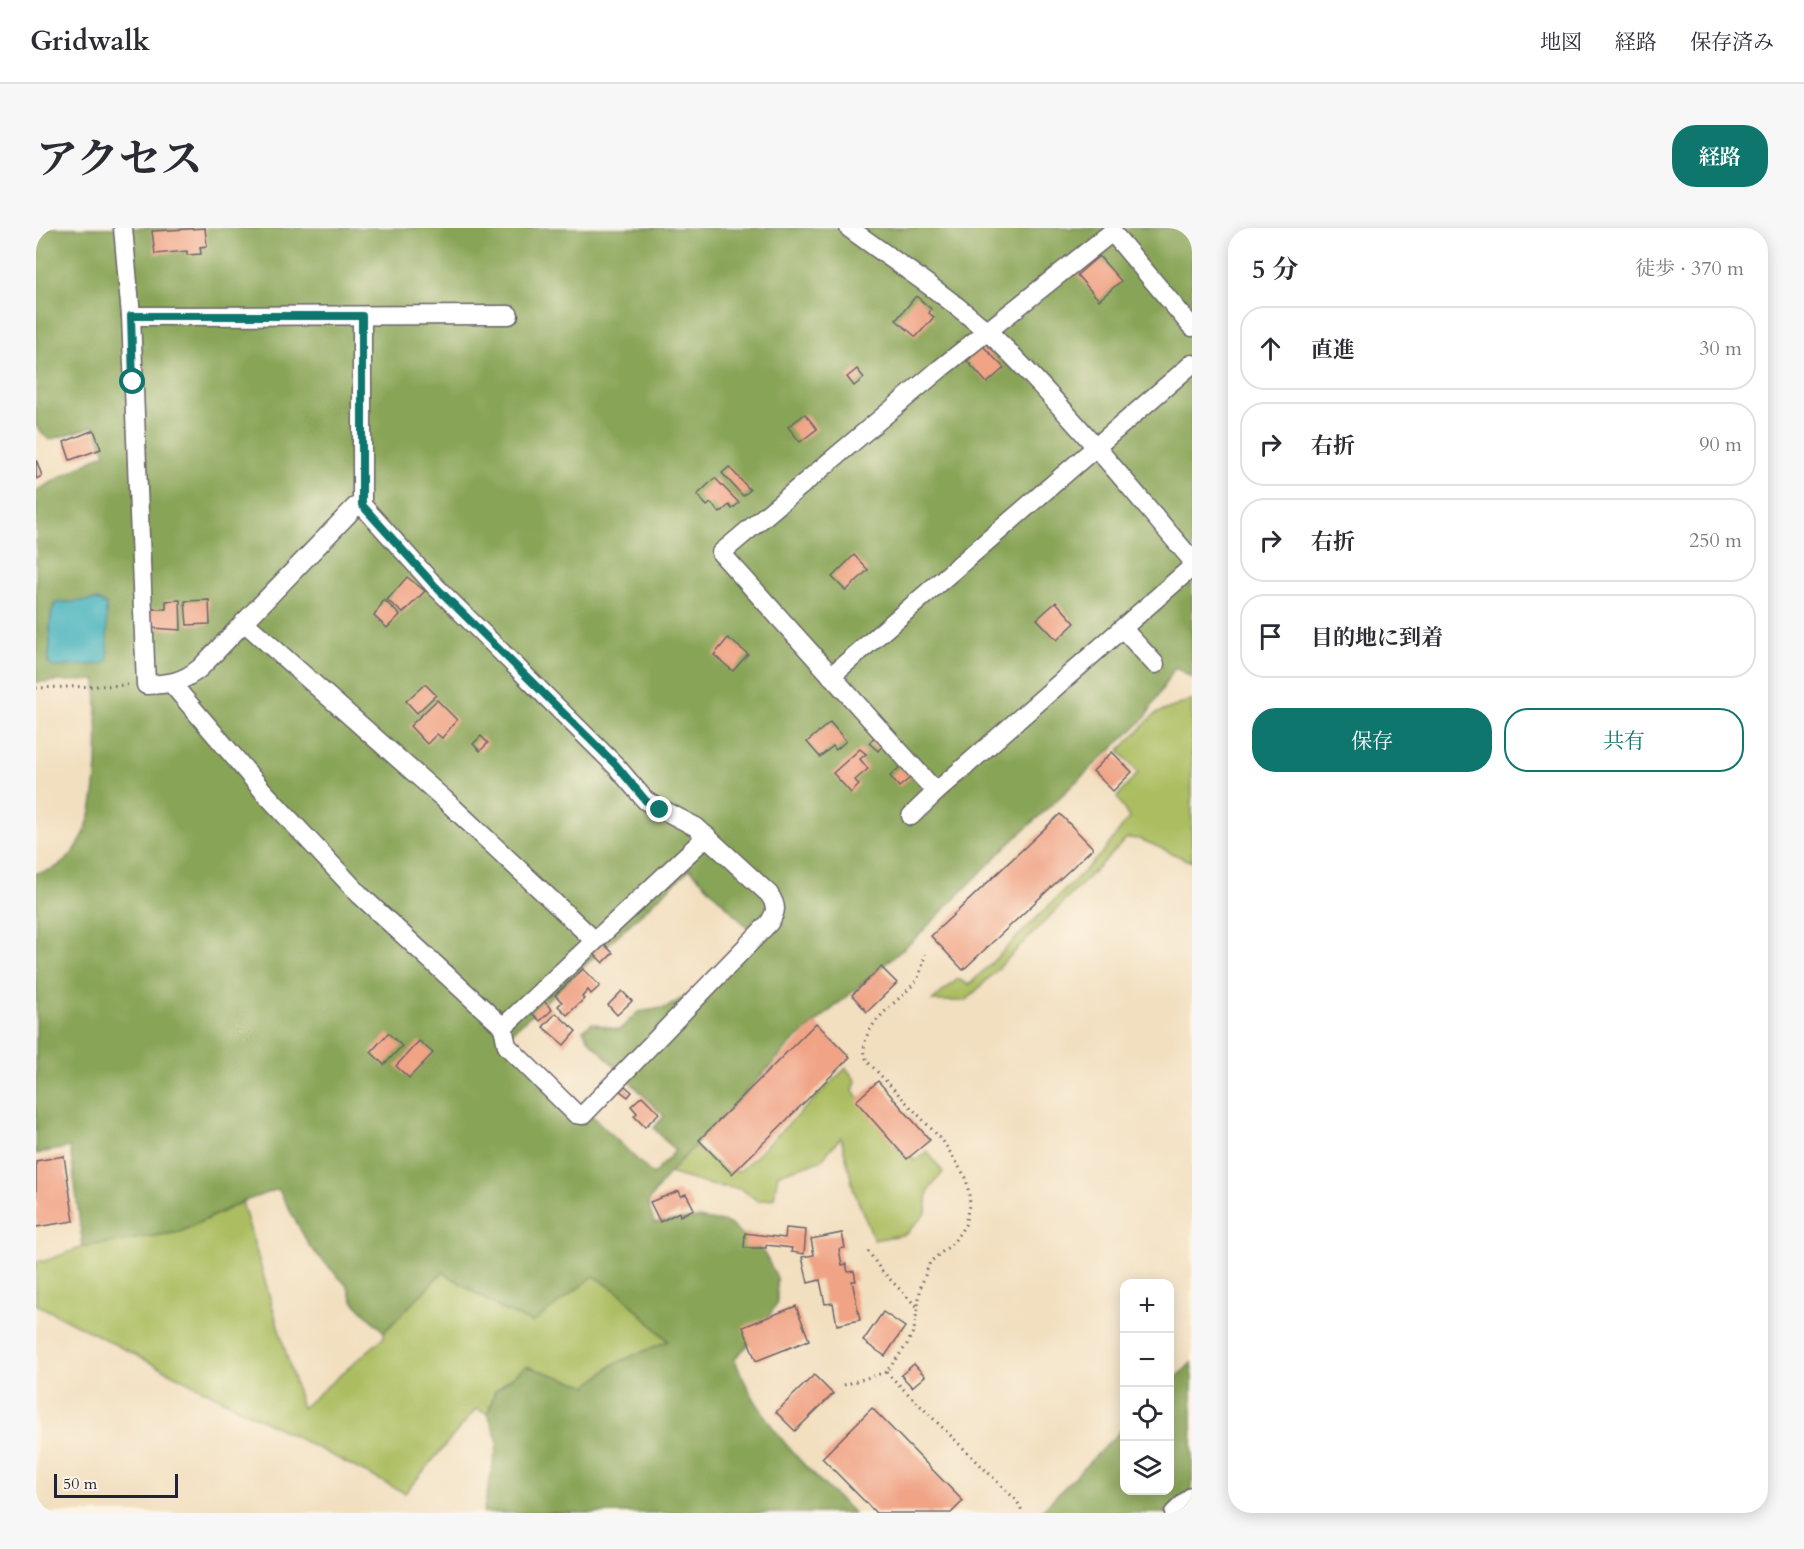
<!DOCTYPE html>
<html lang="ja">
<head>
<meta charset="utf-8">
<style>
	body { margin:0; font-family:Cardo,"Noto Serif JP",serif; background:#f7f7f7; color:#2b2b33 }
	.controls { position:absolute; right:18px; bottom:18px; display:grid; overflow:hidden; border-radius:12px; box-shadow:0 3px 15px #0003 }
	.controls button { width:54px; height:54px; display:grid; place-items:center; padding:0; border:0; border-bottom:2px solid #e1e1e2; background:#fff; color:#2b2b33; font:30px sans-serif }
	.scale { position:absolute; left:18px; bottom:15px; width:124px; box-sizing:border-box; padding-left:6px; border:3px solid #22223b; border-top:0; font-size:16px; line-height:21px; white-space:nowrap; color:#22223b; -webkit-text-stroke:4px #fcf5e5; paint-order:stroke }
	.stop { position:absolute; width:18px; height:18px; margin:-14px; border:4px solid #0f766e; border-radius:50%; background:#fff }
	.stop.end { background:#0f766e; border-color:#fff; box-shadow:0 2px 6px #0008 }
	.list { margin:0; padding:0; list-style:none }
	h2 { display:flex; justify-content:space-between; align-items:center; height:78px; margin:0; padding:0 24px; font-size:26px }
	h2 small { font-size:20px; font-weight:400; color:#7c7c81 }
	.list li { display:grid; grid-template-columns:39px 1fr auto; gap:18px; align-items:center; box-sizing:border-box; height:84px; margin:0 12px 12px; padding:0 12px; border:2px solid #e1e1e2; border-radius:24px }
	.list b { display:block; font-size:22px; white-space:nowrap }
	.list em { font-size:20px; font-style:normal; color:#7c7c81 }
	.actions { display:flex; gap:12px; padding:18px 24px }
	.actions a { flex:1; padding:14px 0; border:2px solid #0f766e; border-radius:24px; text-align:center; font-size:21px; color:#0f766e }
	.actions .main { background:#0f766e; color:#fff }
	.icon { flex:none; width:33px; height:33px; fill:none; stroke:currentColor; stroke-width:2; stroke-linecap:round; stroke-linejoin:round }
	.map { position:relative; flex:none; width:1156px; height:1285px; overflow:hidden; border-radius:24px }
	header { display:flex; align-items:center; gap:36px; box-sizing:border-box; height:84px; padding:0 30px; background:#fff; border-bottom:2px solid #e1e1e2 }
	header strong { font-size:28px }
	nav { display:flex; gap:33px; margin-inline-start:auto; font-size:21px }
	.intro { display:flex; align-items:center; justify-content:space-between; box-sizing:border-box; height:144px; padding:0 36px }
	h1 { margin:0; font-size:42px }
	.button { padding:15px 27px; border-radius:24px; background:#0f766e; color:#fff; font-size:21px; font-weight:700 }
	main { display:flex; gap:36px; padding:0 36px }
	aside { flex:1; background:#fff; border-radius:24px; box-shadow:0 3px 15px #0003 }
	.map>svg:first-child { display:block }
</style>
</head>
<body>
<header>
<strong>Gridwalk</strong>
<nav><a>地図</a><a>経路</a><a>保存済み</a></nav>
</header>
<div class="intro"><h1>アクセス</h1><a class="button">経路</a></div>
<main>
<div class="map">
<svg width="1156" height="1285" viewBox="0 0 1156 1285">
	<rect width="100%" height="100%" fill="#fcf5e5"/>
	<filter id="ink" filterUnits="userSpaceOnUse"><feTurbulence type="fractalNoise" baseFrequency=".0167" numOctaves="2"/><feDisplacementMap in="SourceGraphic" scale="12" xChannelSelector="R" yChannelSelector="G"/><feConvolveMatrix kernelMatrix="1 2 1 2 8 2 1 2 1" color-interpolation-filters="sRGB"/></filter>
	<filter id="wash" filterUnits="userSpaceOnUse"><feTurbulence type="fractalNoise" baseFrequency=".008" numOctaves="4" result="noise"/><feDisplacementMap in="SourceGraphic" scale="24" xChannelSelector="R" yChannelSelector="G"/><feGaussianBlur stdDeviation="1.35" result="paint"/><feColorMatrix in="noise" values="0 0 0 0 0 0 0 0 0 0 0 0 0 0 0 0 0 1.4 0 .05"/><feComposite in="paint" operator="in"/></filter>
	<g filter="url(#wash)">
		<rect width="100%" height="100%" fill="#f2dfc0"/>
		<!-- green -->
		<g fill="#abbd61" stroke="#66704e" stroke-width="1.5">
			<path d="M 1156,472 L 1156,634 L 1104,611 L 1091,610 L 930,773 L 896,773 L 922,751 L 933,757 L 1068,623 L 1093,590 L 1081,569 L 1102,545 L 1083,523 L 1119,486 Z"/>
			<path d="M 810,840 L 820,853 L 817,863 L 879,933 L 891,923 L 907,944 L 892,963 L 890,985 L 870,1006 L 838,1012 L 818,963 L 805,909 L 784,933 L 742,946 L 738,970 L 722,973 L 705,961 L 674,957 L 633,945 L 658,918 L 691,944 L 704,943 Z"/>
			<path d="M 206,974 L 266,1180 L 348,1109 L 348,1104 L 407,1044 L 465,1081 L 497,1094 L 558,1048 L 585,1066 L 632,1113 L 578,1136 L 552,1158 L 490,1138 L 459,1163 L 452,1186 L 440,1181 L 369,1265 L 0,1076 L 0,1033 L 9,1033 L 47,1019 L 144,1004 Z"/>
		</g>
		<!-- forest -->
		<g fill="#88a457" stroke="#556349" stroke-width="1.5" fill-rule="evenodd">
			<path d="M 0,0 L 1156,0 L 1156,450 L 1139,439 L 1109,490 L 972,617 L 880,710 L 757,814 L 633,945 L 612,974 L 618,995 L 662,990 L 692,995 L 728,1025 L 741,1050 L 741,1076 L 714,1115 L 698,1131 C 727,1198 764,1236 818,1285 L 447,1285 L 462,1214 L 452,1186 L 459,1163 L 490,1138 L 552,1158 L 578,1136 L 632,1113 L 585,1066 L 558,1048 L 497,1095 L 465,1081 L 407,1044 L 348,1104 L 317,1073 L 312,1059 L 274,1019 L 242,961 L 206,974 L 144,1004 L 47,1019 L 34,919 L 0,926 L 0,645 C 74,637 61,506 60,452 L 0,454 L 0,263 L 69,225 L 59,198 L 13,212 L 0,198 ZM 61,372 L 70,377 L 70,389 L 12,433 C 17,415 10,389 20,375 ZM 654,641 L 715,703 L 658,763 L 632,779 L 602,784 L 583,802 L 556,795 L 547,802 L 554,813 L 628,888 L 618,900 L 639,923 L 617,947 L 473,807 Z"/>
			<path d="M 1156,1134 L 1156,1285 L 1003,1285 L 1088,1199 L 1088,1262 L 1134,1262 L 1134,1156 Z"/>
		</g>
		<!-- water -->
		<path fill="#43b2be" stroke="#326a7c" stroke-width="1.5" d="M 61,372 L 70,377 L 72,432 L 66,436 L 16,439 L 12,433 C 17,415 10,390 20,375 Z"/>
		<g id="blocks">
			<!-- building -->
			<g fill="#f0a385">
				<path d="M 169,0 L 171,18 L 164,19 L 165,26 L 151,27 L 151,23 L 119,26 L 116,3 Z"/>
				<path d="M 1063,28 L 1085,53 L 1063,72 L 1041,47 Z"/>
				<path d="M 880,68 L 895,81 L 893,85 L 898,89 L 880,109 L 860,92 Z"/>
				<path d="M 947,118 L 968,140 L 951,155 L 931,133 Z"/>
				<path d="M 821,141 L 828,150 L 818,158 L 811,149 Z"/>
				<path d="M 769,186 L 781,201 L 764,214 L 752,199 Z"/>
				<path d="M 58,202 L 65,221 L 34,232 L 28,214 Z"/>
				<path d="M 0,231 L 6,248 L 0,251 Z"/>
				<path d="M 693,239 L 714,262 L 707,268 L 686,245 Z"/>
				<path d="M 679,250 L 703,275 L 696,281 L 693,277 L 684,285 L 675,275 L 671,278 L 661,267 Z"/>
				<path d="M 818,327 L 832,342 L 810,363 L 796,349 Z"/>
				<path d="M 371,349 L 389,363 L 367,385 L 351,372 Z"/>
				<path d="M 144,372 L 145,402 L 116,400 L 115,381 L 130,381 L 130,373 Z"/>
				<path d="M 173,372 L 174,396 L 151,397 L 149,373 Z"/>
				<path d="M 348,372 L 364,387 L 351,400 L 338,388 Z"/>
				<path d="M 1020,374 L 1039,395 L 1021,412 L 1001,391 Z"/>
				<path d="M 692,410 L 712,426 L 697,443 L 678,427 Z"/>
				<path d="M 389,456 L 400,467 L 381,485 L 370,473 Z"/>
				<path d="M 401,472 L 421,492 L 406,510 L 401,506 L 391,516 L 374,498 Z"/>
				<path d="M 794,494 L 810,513 L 800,522 L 797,518 L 784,529 L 771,514 Z"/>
				<path d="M 445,508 L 452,515 L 444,523 L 437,516 Z"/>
				<path d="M 839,508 L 848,516 L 842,523 L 833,515 Z"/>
				<path d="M 824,521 L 830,526 L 824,531 L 832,541 L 819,552 L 823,557 L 815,565 L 797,545 Z"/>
				<path d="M 1076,524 L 1096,544 L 1077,563 L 1057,543 Z"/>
				<path d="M 864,539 L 874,550 L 863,559 L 854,548 Z"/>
				<path d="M 1024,586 L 1057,620 L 927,742 L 895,708 Z"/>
				<path d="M 567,715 L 577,725 L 567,735 L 557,725 Z"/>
				<path d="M 845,739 L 861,755 L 831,784 L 816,767 Z"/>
				<path d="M 547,741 L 564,758 L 555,766 L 552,762 L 546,769 L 548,771 L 531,787 L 522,778 L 526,774 L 519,767 Z"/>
				<path d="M 586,763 L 596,773 L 581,787 L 572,777 Z"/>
				<path d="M 507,772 L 516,782 L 504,793 L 495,784 Z"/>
				<path d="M 520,785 L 540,803 L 528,817 L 507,799 Z"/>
				<path d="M 780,795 L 814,829 L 696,946 L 663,912 Z"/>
				<path d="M 352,805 L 366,818 L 348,837 L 335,824 Z"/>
				<path d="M 383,813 L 397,825 L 373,850 L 360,838 Z"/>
				<path d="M 842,853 L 894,912 L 871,931 L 820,873 Z"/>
				<path d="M 589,858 L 596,864 L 592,869 L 584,863 Z"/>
				<path d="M 606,868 L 623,885 L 609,899 L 598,888 L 601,885 L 595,878 Z"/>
				<path d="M 28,928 L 38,993 L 0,999 L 0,933 Z"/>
				<path d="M 643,963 L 645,968 L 650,966 L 658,981 L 644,988 L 643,984 L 624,994 L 614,974 Z"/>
				<path d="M 750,1000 L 770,1002 L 768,1026 L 755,1024 L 756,1020 L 730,1017 L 730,1020 L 708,1020 L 709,1005 L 749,1010 Z"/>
				<path d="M 806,1005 L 809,1020 L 803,1021 L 806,1037 L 810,1036 L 812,1044 L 818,1043 L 820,1053 L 816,1053 L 824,1092 L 801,1097 L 797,1075 L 789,1076 L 784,1052 L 772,1055 L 766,1029 L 778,1027 L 775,1011 Z"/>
				<path d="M 760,1078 L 773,1112 L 720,1133 L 707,1099 Z"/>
				<path d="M 847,1084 L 869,1099 L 849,1128 L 827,1113 Z"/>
				<path d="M 878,1136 L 889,1148 L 876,1159 L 865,1147 Z"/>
				<path d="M 778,1147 L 797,1166 L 759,1203 L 740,1184 Z"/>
				<path d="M 836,1180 L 927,1273 L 915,1285 L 840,1285 L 786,1230 Z"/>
			</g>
		</g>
	</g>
	<g filter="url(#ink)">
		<use href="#blocks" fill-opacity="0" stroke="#6b646a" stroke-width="1.5"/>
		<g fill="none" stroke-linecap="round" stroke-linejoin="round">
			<defs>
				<g id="minor">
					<path d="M 87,0 L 95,88 L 110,457 C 133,456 146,455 164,440 L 319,279 L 326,277"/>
					<path d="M 813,0 C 866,39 925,76 972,123 C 1037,189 1096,262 1156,332"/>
					<path d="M 95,88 L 473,87"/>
					<path d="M 326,88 L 326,277 L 398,357 L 580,538 L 610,573 L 660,599 L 733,666 C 741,678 741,683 733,695 L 547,887 L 540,886 L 471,818 L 467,799 L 671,608"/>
					<path d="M 1156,99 L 1076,4 L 905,140 L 685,325 L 900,564 L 1156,339"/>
					<path d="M 208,394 L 408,571 L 558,712"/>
					<path d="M 1087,401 L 1119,436"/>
					<path d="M 795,448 L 1156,136"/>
					<path d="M 136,456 L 228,564 L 324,667 L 467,799"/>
					<path d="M 875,588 L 900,564"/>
					<path d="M 1138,1285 L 1156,1268"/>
				</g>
			</defs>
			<!-- minor casing -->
			<use href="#minor" stroke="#6b646a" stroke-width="21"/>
			<!-- path -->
			<g stroke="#6b646a" stroke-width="3" stroke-dasharray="1.5 4.5" stroke-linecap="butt">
				<path d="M 0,460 L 93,457"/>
				<path d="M 832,1023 L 845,1042 L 881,1079"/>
				<path d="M 850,1144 L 981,1273 L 987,1285"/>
				<path d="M 808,1157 L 850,1144 L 870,1118 L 878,1102 L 885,1058 L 894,1034 L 917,1015 L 929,997 L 934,972 L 930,950 L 907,913 L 831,833 C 817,800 862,776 880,753 C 885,745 887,735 889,726"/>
			</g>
			<!-- minor -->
			<use href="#minor" stroke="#fff" stroke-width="18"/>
		</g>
	</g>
	<g fill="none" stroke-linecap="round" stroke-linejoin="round" filter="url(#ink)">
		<!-- route -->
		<path stroke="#0f766e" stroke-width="8" d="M 97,154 L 95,88 L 326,88 L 326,277 L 398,357 L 580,537 L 610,573 L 624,582"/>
	</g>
</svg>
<div class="controls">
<button>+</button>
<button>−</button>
<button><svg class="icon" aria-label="locate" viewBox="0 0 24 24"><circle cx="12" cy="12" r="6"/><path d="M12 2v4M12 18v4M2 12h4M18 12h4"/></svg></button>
<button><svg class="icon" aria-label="layers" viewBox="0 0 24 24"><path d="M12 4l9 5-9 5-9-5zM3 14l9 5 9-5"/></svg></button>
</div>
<div class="scale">50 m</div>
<div class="stop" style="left:97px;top:154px"></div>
<div class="stop end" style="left:624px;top:582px"></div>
</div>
<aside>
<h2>5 分<small>徒歩 · 370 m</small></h2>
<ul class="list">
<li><svg class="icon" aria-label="ahead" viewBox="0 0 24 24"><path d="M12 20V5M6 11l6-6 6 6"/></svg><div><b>直進</b></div><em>30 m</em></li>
<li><svg class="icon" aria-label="right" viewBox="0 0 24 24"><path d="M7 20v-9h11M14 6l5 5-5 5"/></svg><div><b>右折</b></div><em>90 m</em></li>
<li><svg class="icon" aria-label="right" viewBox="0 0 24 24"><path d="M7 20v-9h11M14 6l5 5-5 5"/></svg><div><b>右折</b></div><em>250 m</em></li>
<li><svg class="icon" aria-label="arrive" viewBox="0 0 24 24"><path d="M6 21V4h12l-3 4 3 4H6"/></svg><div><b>目的地に到着</b></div></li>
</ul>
<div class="actions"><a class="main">保存</a><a>共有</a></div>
</aside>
</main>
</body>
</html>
